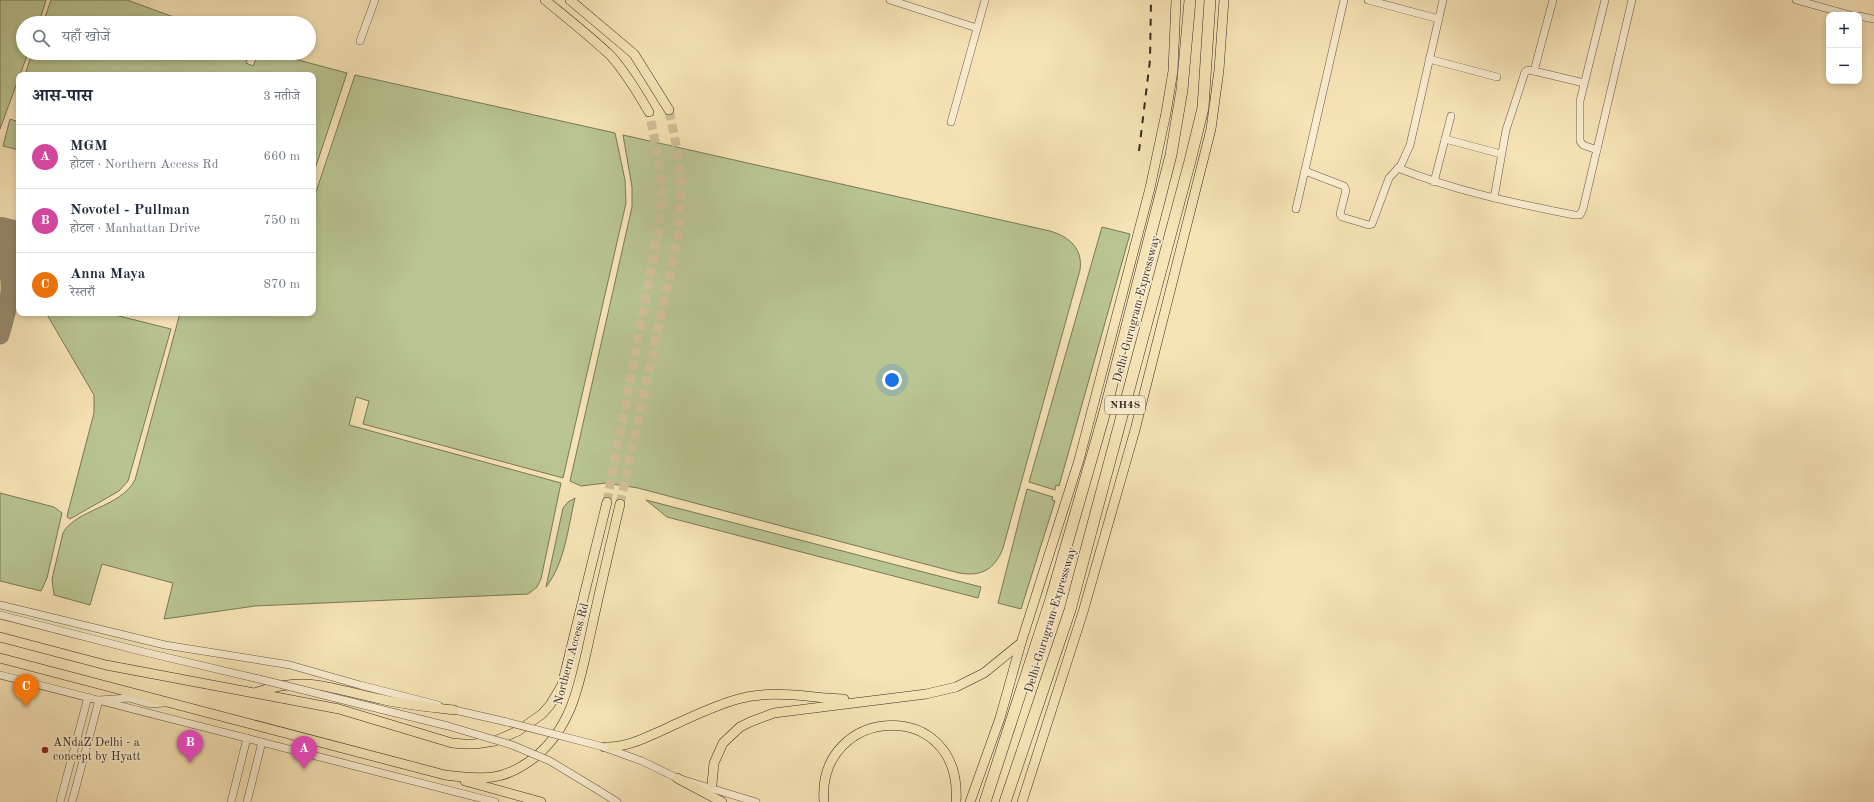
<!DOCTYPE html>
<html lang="hi">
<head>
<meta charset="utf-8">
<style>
	body { margin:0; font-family:"Old Standard TT","Noto Serif Devanagari",serif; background:#f6f6f7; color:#1f2937 }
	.controls { position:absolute; right:12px; top:12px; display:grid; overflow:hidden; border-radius:8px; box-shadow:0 2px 6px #0003 }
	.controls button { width:36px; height:36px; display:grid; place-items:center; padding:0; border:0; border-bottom:1px solid #e0e1e3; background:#fff; color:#1f2937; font:20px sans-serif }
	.you { position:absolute; left:892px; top:380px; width:14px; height:14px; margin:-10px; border:3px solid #fff; border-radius:50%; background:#1a73e8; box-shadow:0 0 0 6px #1a73e833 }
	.badge { display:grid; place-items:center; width:26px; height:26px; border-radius:50%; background:#d93025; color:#fff; font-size:13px; font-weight:700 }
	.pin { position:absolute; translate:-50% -33px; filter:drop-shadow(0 1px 2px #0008) }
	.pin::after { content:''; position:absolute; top:21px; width:14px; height:12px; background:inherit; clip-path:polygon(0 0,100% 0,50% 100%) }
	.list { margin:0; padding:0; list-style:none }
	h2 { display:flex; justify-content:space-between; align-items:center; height:52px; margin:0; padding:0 16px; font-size:17px }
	h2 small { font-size:13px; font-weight:400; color:#747a83 }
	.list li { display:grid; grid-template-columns:26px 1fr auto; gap:12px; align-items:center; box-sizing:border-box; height:64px; padding:0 16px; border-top:1px solid #e0e1e3 }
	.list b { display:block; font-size:15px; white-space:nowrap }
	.list p { margin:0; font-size:13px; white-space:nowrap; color:#747a83 }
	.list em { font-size:13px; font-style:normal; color:#747a83 }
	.icon { flex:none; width:22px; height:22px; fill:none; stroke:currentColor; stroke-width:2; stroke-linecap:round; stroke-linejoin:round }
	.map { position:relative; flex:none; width:1874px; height:802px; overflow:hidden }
	.search { position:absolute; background:#fff; box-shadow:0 2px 6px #0003; left:16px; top:16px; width:300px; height:44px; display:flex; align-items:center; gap:10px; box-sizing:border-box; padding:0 14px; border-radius:22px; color:#747a83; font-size:15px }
	.panel { position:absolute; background:#fff; box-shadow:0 2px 6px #0003; left:16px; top:72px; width:300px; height:244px; border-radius:8px }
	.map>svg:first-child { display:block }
</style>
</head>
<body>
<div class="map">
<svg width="1874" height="802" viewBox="0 0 1874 802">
	<rect width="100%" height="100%" fill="#f7e4b6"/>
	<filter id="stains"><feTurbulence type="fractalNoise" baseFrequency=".005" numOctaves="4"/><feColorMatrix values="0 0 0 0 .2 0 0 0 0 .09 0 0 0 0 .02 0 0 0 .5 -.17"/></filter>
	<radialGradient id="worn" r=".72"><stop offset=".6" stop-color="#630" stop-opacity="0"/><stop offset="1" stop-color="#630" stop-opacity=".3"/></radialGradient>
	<!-- green -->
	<g fill="#b9c591" stroke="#78785a">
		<path d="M 0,0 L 46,0 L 39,23 L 23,23 L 23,53 L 28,53 L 0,129 Z"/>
		<path d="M 51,0 L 127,0 L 190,23 L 43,23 Z"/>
		<path d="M 32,53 L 254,53 L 252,57 L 249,56 L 246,63 L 253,66 L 256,59 L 254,58 L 256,53 L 272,53 L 347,73 L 313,175 L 313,75 L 25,75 Z"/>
		<path d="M 355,75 L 615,133 L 625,180 L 626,203 L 563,478 L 363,424 L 369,401 L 356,397 L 349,425 L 561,483 L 541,579 L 537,587 L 528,594 L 255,606 L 164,619 L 173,583 L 102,564 L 90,605 L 54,595 L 52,579 L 63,533 C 76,509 120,508 135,480 L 180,313 L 313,313 L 313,201 Z"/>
		<path d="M 10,119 L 19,122 L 19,150 L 3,146 Z"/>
		<path d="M 623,135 L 1050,231 C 1070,237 1083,249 1080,270 L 1003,548 C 995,569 982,577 959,573 L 638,488 L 606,483 L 581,486 L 570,481 L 632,207 L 632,187 Z"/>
		<path d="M 1102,227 L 1130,234 L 1059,486 L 1056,485 L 1055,490 L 1029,482 Z"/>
		<path d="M 46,313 L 107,313 L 171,329 L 128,481 L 119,491 L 70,519 L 67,517 L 68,512 L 94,413 L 94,395 Z"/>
		<path d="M 1027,489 L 1053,497 L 1052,500 L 1055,501 L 1021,609 L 998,603 Z"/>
		<path d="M 0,493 L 54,507 L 62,513 L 47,578 L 41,591 L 0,581 Z"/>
		<path d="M 575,498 C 568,527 565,563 546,587 L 563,508 L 568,502 Z"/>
		<path d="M 646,500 L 981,587 L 978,598 L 667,517 Z"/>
	</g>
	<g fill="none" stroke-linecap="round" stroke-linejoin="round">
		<!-- taxiway -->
		<path stroke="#97886d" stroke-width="19" d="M 0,256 C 19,280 7,309 0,335"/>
		<!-- runway -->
		<path stroke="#97886d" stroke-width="48" d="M 0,241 L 19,246"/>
		<!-- major-tunnel -->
		<g stroke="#d1bf99" stroke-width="9" stroke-dasharray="9 4.5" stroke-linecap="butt">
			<path d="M 607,502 L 659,227 L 662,189 L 658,155 L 649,112"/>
			<path d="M 620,504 L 679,232 L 681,191 L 679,159 L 669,110"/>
		</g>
		<defs>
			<g id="minor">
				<path d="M 890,0 L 977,28"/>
				<path d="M 1368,0 L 1439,19"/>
				<path d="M 1796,0 L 1850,15"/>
				<path d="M 1859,16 L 1874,19"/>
				<path d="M 360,41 L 375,0"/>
				<path d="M 1429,59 L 1497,77"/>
				<path d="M 1534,71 L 1553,0"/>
				<path d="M 951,122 L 985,0"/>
				<path d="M 1445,139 L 1501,154"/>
				<path d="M 1597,150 L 1583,145 L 1580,141 L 1580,101 L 1605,0"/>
				<path d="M 1398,168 C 1455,191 1514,203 1574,215 L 1580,215 L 1583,209 L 1632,0"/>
				<path d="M 1305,171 L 1344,186 L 1346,190 L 1340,214 L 1342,217 L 1369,225 L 1372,224 L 1389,178 L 1401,165 L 1410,145 L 1443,0"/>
				<path d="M 1434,182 L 1451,116"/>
				<path d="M 1494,198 L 1506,130 L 1525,72 L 1528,70 L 1534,71 L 1584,83"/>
				<path d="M 1296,209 L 1344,0"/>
				<path d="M 0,605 L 165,645 L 290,665 L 360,685 L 438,705"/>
				<path d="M 0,615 L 140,651 L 259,679"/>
				<path d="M 0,675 L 495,802"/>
				<path d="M 450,709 L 507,722"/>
				<path d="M 606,748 L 642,761 L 677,778 L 756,802"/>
				<path d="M 598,790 L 617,802"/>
				<path d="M 60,802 L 88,697"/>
				<path d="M 72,802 L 99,700 L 129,698 L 150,704 L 164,703"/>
				<path d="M 231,802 L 247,738"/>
				<path d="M 247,802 L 262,742"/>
			</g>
			<g id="major">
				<path d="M 545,0 C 567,18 590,36 611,56 C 626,73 638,93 649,112"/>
				<path d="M 570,0 L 634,54 L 669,110"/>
				<path d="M 0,637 L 106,665 L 339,709 L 452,743 L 464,744 L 475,744 L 495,741 L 518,731 L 542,714 L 550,705 L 562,685 L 607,502"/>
				<path d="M 0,658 L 445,775 C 461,777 477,779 493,777 C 509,775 522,767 534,758 C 574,726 580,679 591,631 C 600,589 610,547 620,504"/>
				<path d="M 257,692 C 309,675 331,689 380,699 C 405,705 429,707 454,710"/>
				<path d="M 604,747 C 626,748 645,738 665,729 C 689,718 713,706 738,699 C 773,689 809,698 844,699"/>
				<path d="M 677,778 L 722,802"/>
				<path d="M 465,781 L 541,802"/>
				<path d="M 712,784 L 714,763 L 723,743 L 740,727 L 750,722 L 774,713 L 926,694 L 956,687 L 984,673 L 1021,643"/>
				<path d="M 824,802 C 816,705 963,695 956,802"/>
				<path d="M 970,802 L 1000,718 L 1021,643 L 1079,460 L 1150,188 L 1166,113 L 1173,71 L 1176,0"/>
				<path d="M 1022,802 L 1083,612 L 1135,430 L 1211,129 L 1219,70 L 1224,0"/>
			</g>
			<g id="highway">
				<path d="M 985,802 L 1051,599 L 1104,415 L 1171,155 L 1182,90 L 1190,0"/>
				<path d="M 1005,802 L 1070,610 L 1190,161 L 1203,108 L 1210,0"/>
			</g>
		</defs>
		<!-- minor casing -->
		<use href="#minor" stroke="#675948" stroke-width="8"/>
		<!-- major casing -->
		<use href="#major" stroke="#372b24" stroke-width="10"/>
		<!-- highway casing -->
		<use href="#highway" stroke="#372b24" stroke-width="12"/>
		<!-- minor -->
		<use href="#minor" stroke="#faedd0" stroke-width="7"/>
		<!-- major -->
		<use href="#major" stroke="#f7e4b6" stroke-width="9"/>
		<!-- highway -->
		<use href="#highway" stroke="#f7e4b6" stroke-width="11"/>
		<!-- rail -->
		<path stroke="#372b24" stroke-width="2" stroke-dasharray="7 7" stroke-linecap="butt" d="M 1139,151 L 1150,60 L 1151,0"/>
		<defs>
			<g id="minor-bridge">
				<path d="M 259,679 L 448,726 L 512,745 L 550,761 L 598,790"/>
				<path d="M 507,722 L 604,747"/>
			</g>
		</defs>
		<!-- minor-bridge casing -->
		<use href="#minor-bridge" stroke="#675948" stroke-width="8" stroke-linecap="butt"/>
		<!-- minor-bridge -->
		<use href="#minor-bridge" stroke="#faedd0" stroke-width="7"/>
	</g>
	<!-- markers -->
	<circle fill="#8f2418" stroke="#faedd0" stroke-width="1.5" cx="45" cy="750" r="4"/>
	<g text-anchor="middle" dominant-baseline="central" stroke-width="3.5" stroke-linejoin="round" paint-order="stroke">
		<!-- shield labels -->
		<rect fill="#faedd0" stroke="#726558" stroke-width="1" x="1105" y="396" width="40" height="18" rx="3"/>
		<g font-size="11" font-weight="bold" fill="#372b24">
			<text x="1125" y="405">NH48</text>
		</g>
		<!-- street labels -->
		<g font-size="12" fill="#372b24" stroke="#faedd0">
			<text transform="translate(1137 309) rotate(-75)">Delhi-Gurugram Expressway</text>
			<text transform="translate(1051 620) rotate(-73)">Delhi-Gurugram Expressway</text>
			<text transform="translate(572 654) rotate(-75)">Northern Access Rd</text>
		</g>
		<!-- poi labels -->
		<g font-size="12" fill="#372b24" stroke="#faedd0" text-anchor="start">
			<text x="53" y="743">ANdaZ Delhi - a<tspan x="53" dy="14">concept by Hyatt</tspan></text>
		</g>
	</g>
	<rect width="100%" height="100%" filter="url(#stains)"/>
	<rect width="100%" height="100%" fill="url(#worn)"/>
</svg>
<div class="controls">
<button>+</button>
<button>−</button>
</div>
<div class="you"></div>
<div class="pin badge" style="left:304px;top:769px;background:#d1479c">A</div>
<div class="pin badge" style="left:190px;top:763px;background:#d1479c">B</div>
<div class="pin badge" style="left:26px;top:707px;background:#e8710a">C</div>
<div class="search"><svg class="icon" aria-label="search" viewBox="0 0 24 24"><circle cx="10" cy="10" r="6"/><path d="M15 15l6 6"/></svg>यहाँ खोजें</div>
<section class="panel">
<h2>आस-पास<small>3 नतीजे</small></h2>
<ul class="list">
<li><span class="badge" style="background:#d1479c">A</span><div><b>MGM</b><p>होटल · Northern Access Rd</p></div><em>660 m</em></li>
<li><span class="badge" style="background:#d1479c">B</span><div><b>Novotel - Pullman</b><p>होटल · Manhattan Drive</p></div><em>750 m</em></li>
<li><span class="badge" style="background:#e8710a">C</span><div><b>Anna Maya</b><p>रेस्तराँ</p></div><em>870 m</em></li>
</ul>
</section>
</div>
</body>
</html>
